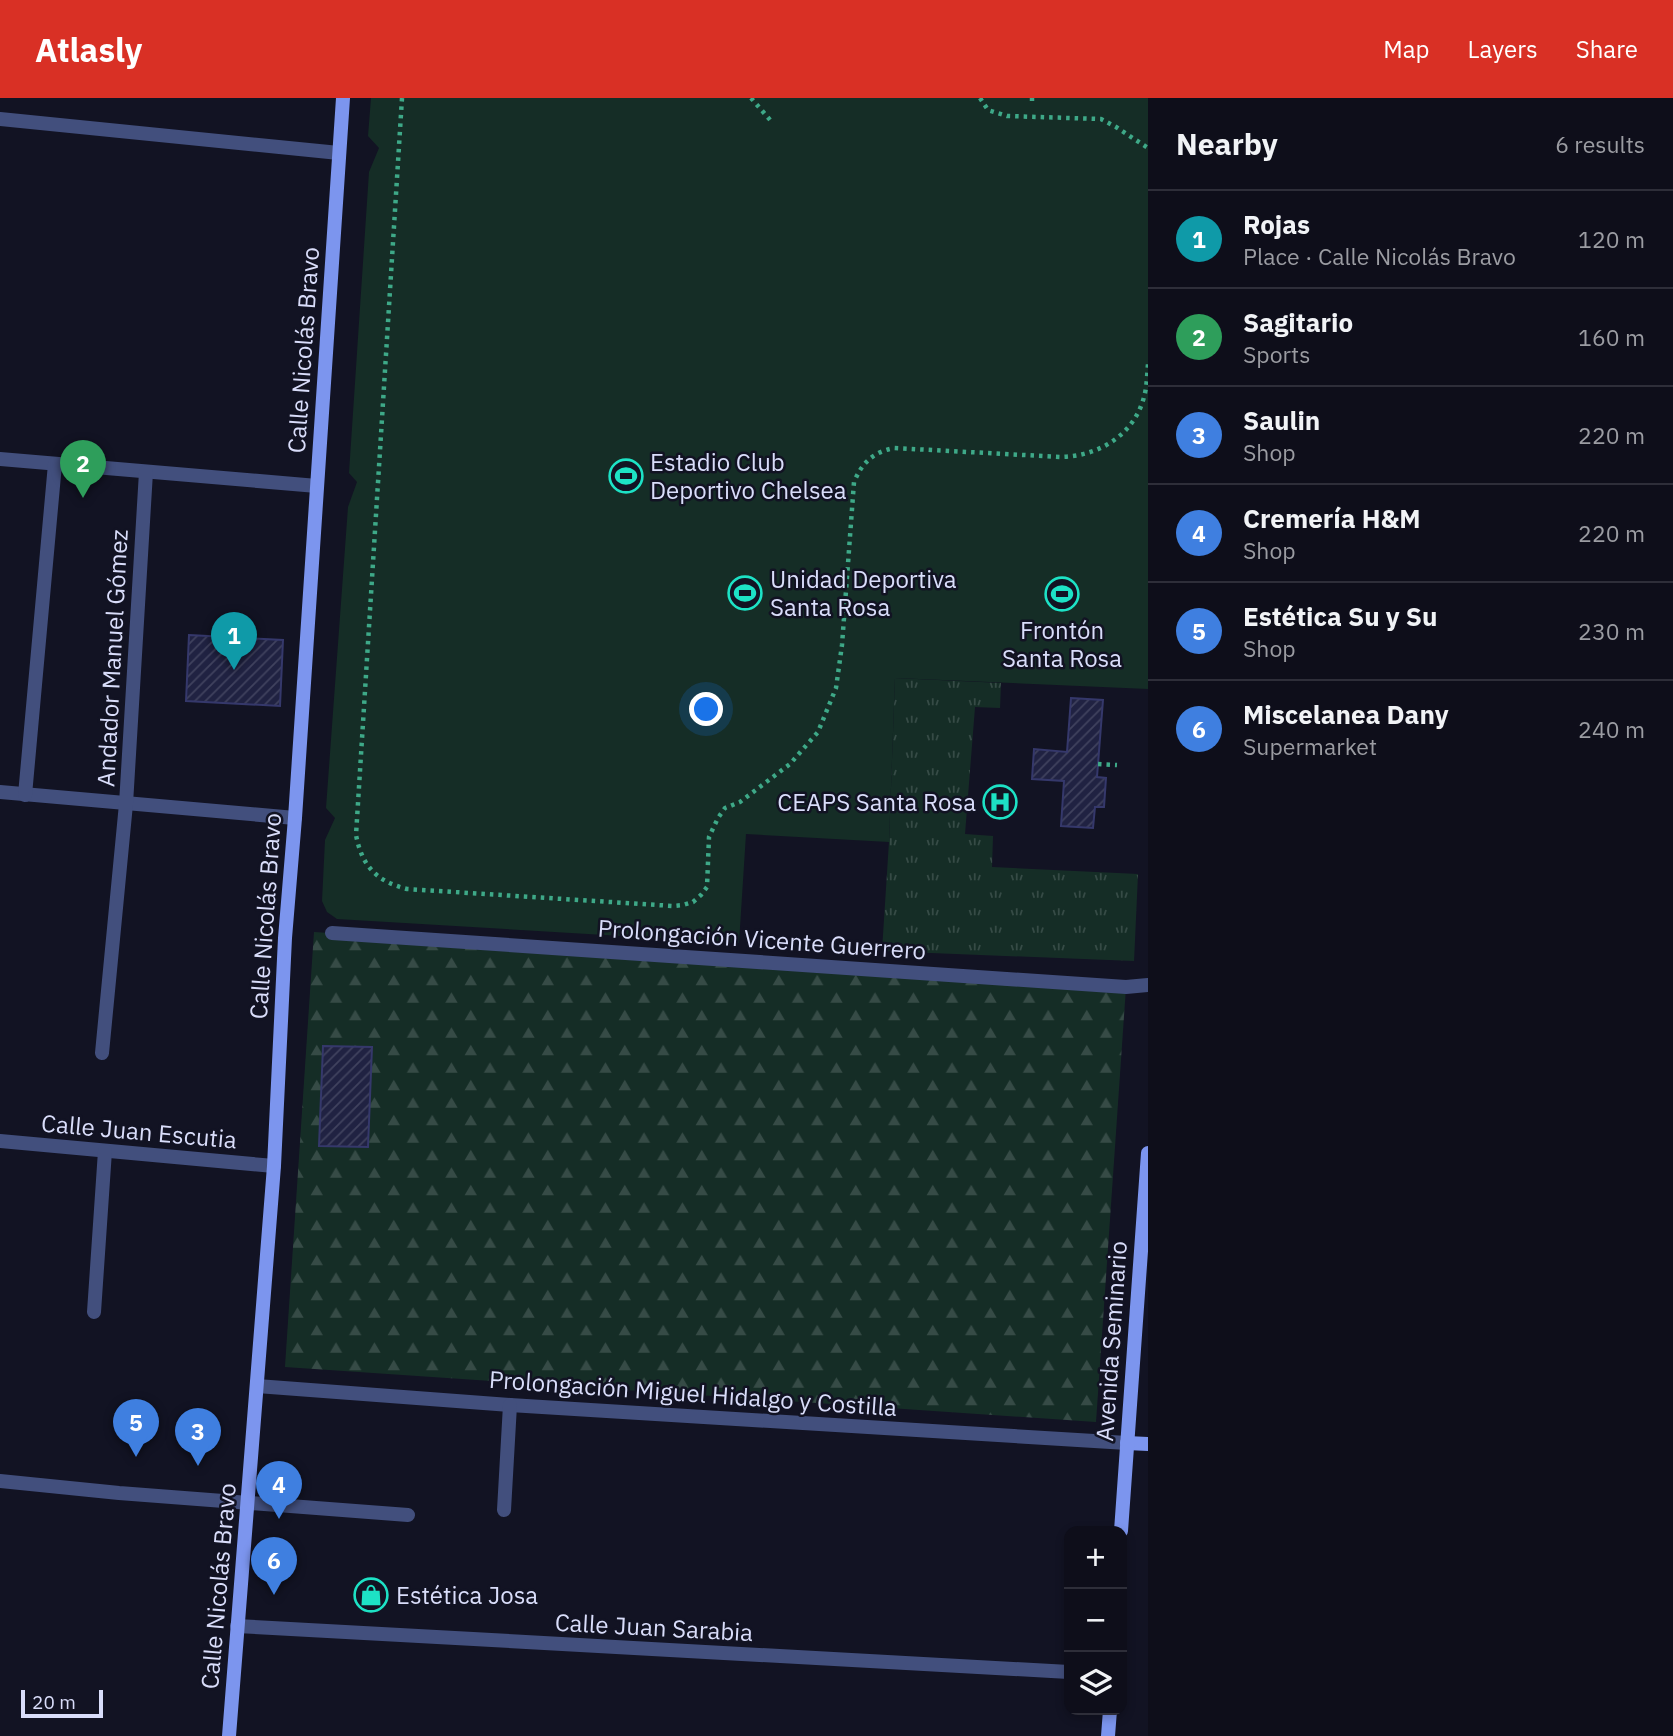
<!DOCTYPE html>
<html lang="en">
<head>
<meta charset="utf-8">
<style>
	body { margin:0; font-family:"IBM Plex Sans",sans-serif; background:#1c1c27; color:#f1f3f6 }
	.controls { position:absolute; right:21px; bottom:21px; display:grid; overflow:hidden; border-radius:14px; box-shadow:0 4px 10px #0003 }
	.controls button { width:63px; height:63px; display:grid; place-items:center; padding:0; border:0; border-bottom:2px solid #2e2e39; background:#0e0e1a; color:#f1f3f6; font:35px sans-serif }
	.scale { position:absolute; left:21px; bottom:18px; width:82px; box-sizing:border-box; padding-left:7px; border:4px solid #d9ddfa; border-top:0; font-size:19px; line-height:24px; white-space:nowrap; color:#d9ddfa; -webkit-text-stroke:5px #121323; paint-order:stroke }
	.you { position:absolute; left:707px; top:612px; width:24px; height:24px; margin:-18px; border:5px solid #fff; border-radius:50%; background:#1a73e8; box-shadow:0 0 0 10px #1a73e833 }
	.badge { display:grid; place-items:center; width:46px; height:46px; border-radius:50%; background:#d93025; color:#fff; font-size:23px; font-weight:700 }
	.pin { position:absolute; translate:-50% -58px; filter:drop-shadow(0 2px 4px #0008) }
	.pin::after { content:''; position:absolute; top:37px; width:24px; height:21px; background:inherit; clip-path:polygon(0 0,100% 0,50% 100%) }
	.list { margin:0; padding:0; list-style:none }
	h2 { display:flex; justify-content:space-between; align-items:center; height:91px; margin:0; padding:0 28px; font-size:30px }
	h2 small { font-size:23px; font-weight:400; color:#9b9ca2 }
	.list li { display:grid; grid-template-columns:46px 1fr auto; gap:21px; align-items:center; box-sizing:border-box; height:98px; padding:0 28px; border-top:2px solid #2e2e39 }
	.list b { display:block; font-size:26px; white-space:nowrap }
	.list p { margin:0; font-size:23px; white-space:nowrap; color:#9b9ca2 }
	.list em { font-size:23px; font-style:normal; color:#9b9ca2 }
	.icon { flex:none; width:38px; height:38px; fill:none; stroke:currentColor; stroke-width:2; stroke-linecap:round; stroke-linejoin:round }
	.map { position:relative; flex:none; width:1148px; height:1638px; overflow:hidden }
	header { display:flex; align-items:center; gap:42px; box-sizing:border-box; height:98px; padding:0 35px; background:#d93025; color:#fff }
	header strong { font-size:33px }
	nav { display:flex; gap:38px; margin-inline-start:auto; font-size:24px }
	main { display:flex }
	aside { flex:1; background:#0e0e1a }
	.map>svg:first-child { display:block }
</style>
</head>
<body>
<header>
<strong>Atlasly</strong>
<nav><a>Map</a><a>Layers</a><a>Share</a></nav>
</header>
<main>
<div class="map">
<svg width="1148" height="1638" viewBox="0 0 1148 1638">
	<defs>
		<pattern id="grass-tufts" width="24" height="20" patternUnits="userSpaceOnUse" patternTransform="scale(1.75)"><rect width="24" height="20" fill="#152d26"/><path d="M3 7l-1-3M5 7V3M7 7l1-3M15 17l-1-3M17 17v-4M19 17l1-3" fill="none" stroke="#364b46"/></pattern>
		<pattern id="forest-firs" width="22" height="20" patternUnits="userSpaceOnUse" patternTransform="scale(1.75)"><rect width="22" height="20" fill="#152d26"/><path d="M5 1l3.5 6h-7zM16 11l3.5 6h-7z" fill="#364b46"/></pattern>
		<pattern id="building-hatch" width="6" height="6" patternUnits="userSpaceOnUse" patternTransform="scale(1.75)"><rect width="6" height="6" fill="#202242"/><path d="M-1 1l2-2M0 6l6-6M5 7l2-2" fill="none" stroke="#40425e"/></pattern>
	</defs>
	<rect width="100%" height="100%" fill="#121323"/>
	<!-- grass -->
	<path fill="url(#grass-tufts)" d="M 895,580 L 1001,585 L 1000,610 L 975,609 L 965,736 L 993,738 L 992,769 L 1138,776 L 1134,863 L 882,853 L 889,744 Z"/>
	<!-- forest -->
	<path fill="url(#forest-firs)" d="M 314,834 L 1126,889 L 1096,1324 L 285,1269 Z"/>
	<!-- pitch -->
	<path fill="#152d26" d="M 371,0 L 1148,0 L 1148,591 L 895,580 L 889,744 L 746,736 L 739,845 L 337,821 L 327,814 L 322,803 L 325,742 L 335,720 L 326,710 L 348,409 L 357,384 L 349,375 L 369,74 L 379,50 L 368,38 Z"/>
	<!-- building -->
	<g fill="url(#building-hatch)" stroke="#35386b" stroke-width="2">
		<path d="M 189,537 L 283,542 L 280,608 L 186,603 Z"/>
		<path d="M 1071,600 L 1103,602 L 1097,679 L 1106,680 L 1104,709 L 1095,709 L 1093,730 L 1061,728 L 1064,683 L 1032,681 L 1034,651 L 1067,654 Z"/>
		<path d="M 323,948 L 372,949 L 368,1049 L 319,1048 Z"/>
	</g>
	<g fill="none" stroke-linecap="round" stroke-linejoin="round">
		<!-- path -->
		<g stroke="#3ea988" stroke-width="4.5" stroke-dasharray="3.5 5" stroke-linecap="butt">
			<path d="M 402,0 L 356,737 C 362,768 376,783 407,791 L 673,808 L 683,807 L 693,804 L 701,797 L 707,789 L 709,739 L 718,720 L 725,710 L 740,704 L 790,666 L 818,634 L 836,590 L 842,547 L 854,384 C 862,365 873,354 894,350 L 1061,359 C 1099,358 1134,337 1144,299 C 1147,289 1147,277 1148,266"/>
			<path d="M 751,0 L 771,23"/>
			<path d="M 980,0 L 988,12 L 1007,18 L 1101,21 L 1116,29 L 1148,50"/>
			<path d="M 1032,3 L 1032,0"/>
			<path d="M 1098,666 L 1117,667"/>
		</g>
		<!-- street -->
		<g stroke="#424f7d" stroke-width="14">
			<path d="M 0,21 L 339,55"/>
			<path d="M 0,361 L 317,388"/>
			<path d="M 0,694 L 295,720"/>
			<path d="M 25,697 L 55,366"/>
			<path d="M 332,835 L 1126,889 L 1148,887"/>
			<path d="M 102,955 L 126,706 L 146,374"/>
			<path d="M 0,1043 L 274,1068"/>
			<path d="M 94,1214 L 105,1053"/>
			<path d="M 257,1288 L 510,1307 L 1127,1345"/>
			<path d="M 0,1383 L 119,1395 L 408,1417"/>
			<path d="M 504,1412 L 510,1307"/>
			<path d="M 237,1528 L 1069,1574"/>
		</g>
		<!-- secondary -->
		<g stroke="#7c95ee" stroke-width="14">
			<path d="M 1127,1345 L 1148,1346"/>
			<path d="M 1121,1433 L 1148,1055"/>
			<path d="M 229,1638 L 274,1068 L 285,840 L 295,720 L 343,0"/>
			<path d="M 1108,1638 L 1110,1612"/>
		</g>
	</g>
	<!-- icons -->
	<defs>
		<symbol id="stadium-ring" viewBox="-11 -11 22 22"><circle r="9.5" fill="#121323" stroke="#1de2c5" stroke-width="1.5"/><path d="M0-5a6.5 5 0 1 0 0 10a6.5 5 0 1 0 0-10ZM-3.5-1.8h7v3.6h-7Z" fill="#1de2c5"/></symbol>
		<symbol id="hospital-ring" viewBox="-11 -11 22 22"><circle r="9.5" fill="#121323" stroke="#1de2c5" stroke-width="1.5"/><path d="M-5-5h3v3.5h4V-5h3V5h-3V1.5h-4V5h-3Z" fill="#1de2c5"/></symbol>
		<symbol id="shop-ring" viewBox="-11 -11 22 22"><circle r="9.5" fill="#121323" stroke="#1de2c5" stroke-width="1.5"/><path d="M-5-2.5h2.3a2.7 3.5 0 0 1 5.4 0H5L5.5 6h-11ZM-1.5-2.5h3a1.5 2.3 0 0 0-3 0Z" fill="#1de2c5"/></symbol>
	</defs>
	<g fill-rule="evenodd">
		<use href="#stadium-ring" x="607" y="359" width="38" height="38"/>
		<use href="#stadium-ring" x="726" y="476" width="38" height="38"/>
		<use href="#stadium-ring" x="1043" y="477" width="38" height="38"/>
		<use href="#hospital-ring" x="981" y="685" width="38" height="38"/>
		<use href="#shop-ring" x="352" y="1478" width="38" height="38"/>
	</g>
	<g text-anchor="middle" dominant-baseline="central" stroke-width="5" stroke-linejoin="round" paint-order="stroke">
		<!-- street labels -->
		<g font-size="24" fill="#d9ddfa" stroke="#121323">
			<text transform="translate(303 252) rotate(-86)">Calle Nicolás Bravo</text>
			<text transform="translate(112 560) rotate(-87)">Andador Manuel Gómez</text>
			<text transform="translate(265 818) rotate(-86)">Calle Nicolás Bravo</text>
			<text transform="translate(762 841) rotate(4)">Prolongación Vicente Guerrero</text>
			<text transform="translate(139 1033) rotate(5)">Calle Juan Escutia</text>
			<text transform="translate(1111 1243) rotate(-86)">Avenida Seminario</text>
			<text transform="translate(693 1295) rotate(4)">Prolongación Miguel Hidalgo y Costilla</text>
			<text transform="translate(218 1488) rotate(-85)">Calle Nicolás Bravo</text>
			<text transform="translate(654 1529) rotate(3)">Calle Juan Sarabia</text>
		</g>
		<!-- poi labels -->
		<g font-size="24" fill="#d9ddfa" stroke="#121323" text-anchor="start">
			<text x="650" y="364">Estadio Club<tspan x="650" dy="28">Deportivo Chelsea</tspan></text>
			<text x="770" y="481">Unidad Deportiva<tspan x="770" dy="28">Santa Rosa</tspan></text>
			<text x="1062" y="532" text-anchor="middle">Frontón<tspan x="1062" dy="28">Santa Rosa</tspan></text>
			<text x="976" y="704" text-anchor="end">CEAPS Santa Rosa</text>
			<text x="396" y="1497">Estética Josa</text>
		</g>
	</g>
</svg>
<div class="controls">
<button>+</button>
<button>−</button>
<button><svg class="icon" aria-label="layers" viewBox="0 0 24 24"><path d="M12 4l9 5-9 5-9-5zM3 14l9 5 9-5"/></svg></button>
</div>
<div class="scale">20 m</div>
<div class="you"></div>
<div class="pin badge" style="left:234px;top:572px;background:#0f9aa8">1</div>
<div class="pin badge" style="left:83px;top:400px;background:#2e9e5b">2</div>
<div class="pin badge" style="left:198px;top:1368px;background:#3f7fe0">3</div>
<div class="pin badge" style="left:279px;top:1421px;background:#3f7fe0">4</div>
<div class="pin badge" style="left:136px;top:1359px;background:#3f7fe0">5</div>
<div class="pin badge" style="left:274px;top:1497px;background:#3f7fe0">6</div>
</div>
<aside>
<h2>Nearby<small>6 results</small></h2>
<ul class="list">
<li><span class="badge" style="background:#0f9aa8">1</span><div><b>Rojas</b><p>Place · Calle Nicolás Bravo</p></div><em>120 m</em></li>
<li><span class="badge" style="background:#2e9e5b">2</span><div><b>Sagitario</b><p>Sports</p></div><em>160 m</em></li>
<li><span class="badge" style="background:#3f7fe0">3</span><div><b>Saulin</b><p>Shop</p></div><em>220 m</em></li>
<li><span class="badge" style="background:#3f7fe0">4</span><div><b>Cremería H&amp;M</b><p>Shop</p></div><em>220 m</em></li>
<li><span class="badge" style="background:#3f7fe0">5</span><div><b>Estética Su y Su</b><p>Shop</p></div><em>230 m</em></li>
<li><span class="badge" style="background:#3f7fe0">6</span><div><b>Miscelanea Dany</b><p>Supermarket</p></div><em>240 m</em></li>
</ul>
</aside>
</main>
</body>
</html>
